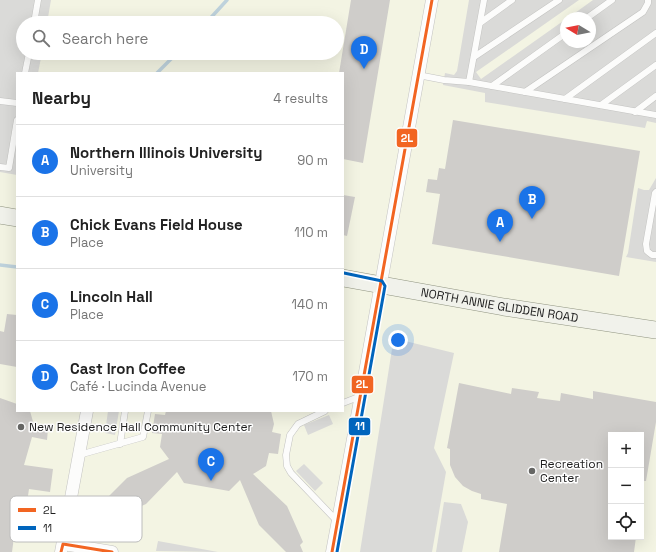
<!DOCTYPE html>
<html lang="en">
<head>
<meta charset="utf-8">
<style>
	body { margin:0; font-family:"Space Grotesk",sans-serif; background:#f6f6f6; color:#222 }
	.controls { position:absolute; right:12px; bottom:12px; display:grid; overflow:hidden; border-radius:0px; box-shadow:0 4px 16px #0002 }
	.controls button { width:36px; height:36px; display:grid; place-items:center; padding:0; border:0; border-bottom:1px solid #e0e0e0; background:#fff; color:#222; font:20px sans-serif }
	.compass { position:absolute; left:560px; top:12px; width:36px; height:36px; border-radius:50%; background:#fff; box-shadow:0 4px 16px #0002; rotate:280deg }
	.you { position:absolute; left:398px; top:340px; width:14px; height:14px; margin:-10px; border:3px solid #fff; border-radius:50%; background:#1a73e8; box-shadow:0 0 0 6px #1a73e833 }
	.badge { display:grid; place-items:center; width:26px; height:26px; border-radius:50%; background:#1a73e8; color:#fff; font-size:13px; font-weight:700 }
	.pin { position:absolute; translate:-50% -33px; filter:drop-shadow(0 1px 2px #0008) }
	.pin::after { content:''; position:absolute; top:21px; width:14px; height:12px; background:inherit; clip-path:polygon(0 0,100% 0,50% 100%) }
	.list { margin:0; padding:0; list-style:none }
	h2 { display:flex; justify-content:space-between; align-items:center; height:52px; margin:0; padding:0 16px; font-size:17px }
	h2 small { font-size:13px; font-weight:400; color:#767676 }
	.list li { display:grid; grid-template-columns:26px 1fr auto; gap:12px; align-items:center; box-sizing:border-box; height:72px; padding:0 16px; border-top:1px solid #e0e0e0 }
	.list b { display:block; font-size:15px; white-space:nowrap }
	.list p { margin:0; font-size:13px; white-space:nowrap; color:#767676 }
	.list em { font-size:13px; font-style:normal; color:#767676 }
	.icon { flex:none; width:22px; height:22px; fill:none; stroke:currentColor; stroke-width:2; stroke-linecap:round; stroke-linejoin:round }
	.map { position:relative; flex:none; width:656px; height:552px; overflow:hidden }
	.search { position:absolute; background:#fff; box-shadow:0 4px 16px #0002; left:16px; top:16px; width:328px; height:44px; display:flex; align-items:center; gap:10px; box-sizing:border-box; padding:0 14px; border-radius:22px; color:#767676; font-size:15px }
	.panel { position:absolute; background:#fff; box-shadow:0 4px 16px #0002; left:16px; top:72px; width:328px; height:340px; border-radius:0px }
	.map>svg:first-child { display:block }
</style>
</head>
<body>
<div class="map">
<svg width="656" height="552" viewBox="0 0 656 552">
	<rect width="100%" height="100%" fill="#ecebe7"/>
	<!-- education -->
	<path fill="#f3f4e3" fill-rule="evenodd" d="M 0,0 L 656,0 L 656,552 L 0,552 ZM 566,18 L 590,18 L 590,42 L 566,42 ZM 23,23 L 337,23 L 337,53 L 23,53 ZM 17,73 L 343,73 L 343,411 L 17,411 ZM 611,435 L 641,435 L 641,537 L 611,537 Z"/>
	<!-- religious -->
	<g fill="#dadad8">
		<path d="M 0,0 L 51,0 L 47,23 L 23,23 L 23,53 L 42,53 L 38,73 L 17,73 L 17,175 L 0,172 Z"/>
		<path d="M 469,0 L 579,0 L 476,72 L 481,79 L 566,19 L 566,42 L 590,42 L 590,18 L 568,18 L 593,0 L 656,0 L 656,123 L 647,121 L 645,128 L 485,102 L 485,93 L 443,85 L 445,73 L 454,75 L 457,71 Z"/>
		<path d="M 656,178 L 656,262 L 626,257 L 628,253 L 638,188 L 644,190 L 649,190 Z"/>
		<path d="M 405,341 L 454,353 L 434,448 L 446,472 L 432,552 L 360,552 L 392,349 L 403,349 Z"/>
		<path d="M 108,411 L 119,411 L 115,435 L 105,433 Z"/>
		<path d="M 329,415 L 333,424 L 308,435 L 304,425 Z"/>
		<path d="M 304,464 L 323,483 L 315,491 L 296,471 Z"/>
		<path d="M 444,502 L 461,504 L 468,522 L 462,552 L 436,552 Z"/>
		<path d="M 158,541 L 218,552 L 156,551 Z"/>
	</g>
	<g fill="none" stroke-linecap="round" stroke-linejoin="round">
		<!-- stream -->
		<g stroke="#bed2dc" stroke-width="3.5">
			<path d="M 206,23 L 227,0"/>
			<path d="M 157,73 L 177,53"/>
			<path d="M 0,265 L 17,267"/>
		</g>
	</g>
	<!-- building -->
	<g fill="#cfcdca">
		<path d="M 351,0 L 390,0 L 363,163 L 343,159 L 343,73 L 339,73 Z"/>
		<path d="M 453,120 L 640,151 L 619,276 L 432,244 L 440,194 L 426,192 L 428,179 L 437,180 L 439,168 L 445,169 Z"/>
		<path d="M 343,195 L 355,197 L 347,236 L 343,235 Z"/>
		<path d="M 7,314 L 17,315 L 17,367 L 0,364 L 0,331 L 4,332 Z"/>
		<path d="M 459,383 L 511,394 L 512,388 L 539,392 L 537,398 L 560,401 L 561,393 L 593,399 L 593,391 L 656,402 L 656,422 L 646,481 L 641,481 L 641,435 L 611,435 L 611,537 L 636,537 L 634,552 L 499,552 L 507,504 L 481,499 L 481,494 L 472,491 L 463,486 L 455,477 L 450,465 L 450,449 L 447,448 Z"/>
		<path d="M 0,398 L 17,404 L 17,411 L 30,411 L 34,425 L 48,429 L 47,440 L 32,437 L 24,465 L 53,469 L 50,492 L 29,489 L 26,509 L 22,510 L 19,527 L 25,529 L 23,539 L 14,537 L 12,552 L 0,552 Z"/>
		<path d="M 166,411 L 271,411 L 274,424 L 272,432 L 281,434 L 278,454 L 269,453 L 266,466 L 253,474 L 287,506 L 303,542 L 300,545 L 303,552 L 286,552 L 259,525 L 240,480 L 229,491 L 184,483 L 177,472 L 146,504 L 108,521 L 105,518 L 87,527 L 85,524 L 99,511 L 98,507 L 127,478 L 169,459 L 160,447 L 162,434 L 152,433 L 155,414 L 165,415 Z"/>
	</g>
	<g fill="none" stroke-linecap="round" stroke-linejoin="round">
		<defs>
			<g id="lane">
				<path d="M 587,18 L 612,0"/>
				<path d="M 34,23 L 38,0"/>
				<path d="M 480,23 L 512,0"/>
				<path d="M 474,57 L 559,0"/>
				<path d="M 25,73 L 29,53"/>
				<path d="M 418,75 L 444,80 L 469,82 L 656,115"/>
				<path d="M 469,82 L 484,0"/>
				<path d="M 492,86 L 566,33"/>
				<path d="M 525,92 L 643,12 L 648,3 L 648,0"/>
				<path d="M 565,99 L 656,33"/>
				<path d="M 0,101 L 17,103"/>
				<path d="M 601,105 L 656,65"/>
				<path d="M 635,112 L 656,96"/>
				<path d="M 0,167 L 9,168 L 17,120"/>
				<path d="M 656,192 L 655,193 L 646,244 L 647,251 L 652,255 L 656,255"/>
				<path d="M 343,403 L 361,396"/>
				<path d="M 325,411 L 298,424 L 290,435 L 286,455 L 287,466 L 291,473 L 337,521"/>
				<path d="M 120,444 L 125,411"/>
				<path d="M 79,455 L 143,437 L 148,411"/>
			</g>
			<g id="street">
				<path d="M 63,544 L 112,552"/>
				<path d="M 61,552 L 87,411"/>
				<path d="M 332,552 L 349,461 L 432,0"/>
			</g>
			<g id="secondary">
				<path d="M 0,215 L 17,218"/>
				<path id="s1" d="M 343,278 L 504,307 L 656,330"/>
			</g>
		</defs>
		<!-- lane casing -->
		<use href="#lane" stroke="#c3c3c1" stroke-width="7"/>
		<!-- street casing -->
		<use href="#street" stroke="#c3c3c1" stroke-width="13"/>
		<!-- secondary casing -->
		<use href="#secondary" stroke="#909481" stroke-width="18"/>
		<!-- lane -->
		<use href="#lane" stroke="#fcfcfb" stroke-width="6"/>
		<!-- street -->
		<use href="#street" stroke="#fcfcfb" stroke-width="12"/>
		<!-- secondary -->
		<use href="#secondary" stroke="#f1f2eb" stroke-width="17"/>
		<defs>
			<g id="bus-1">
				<path d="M 61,552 L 63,544 L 112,552"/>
				<path d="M 332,552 L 432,0"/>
			</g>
			<path id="bus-2" d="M 337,552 L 385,286 L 382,281 L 344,273"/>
		</defs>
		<!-- bus-1 casing -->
		<use href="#bus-1" stroke="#fff" stroke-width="6"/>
		<!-- bus-2 casing -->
		<use href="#bus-2" stroke="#fff" stroke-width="6"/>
		<!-- bus-1 -->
		<use href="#bus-1" stroke="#f26522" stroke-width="3"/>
		<!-- bus-2 -->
		<use href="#bus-2" stroke="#0065bd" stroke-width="3"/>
	</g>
	<!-- markers -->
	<g fill="#666664" stroke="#fff" stroke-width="1.5">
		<circle cx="21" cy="427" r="4"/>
		<circle cx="532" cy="471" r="4"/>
	</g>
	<g text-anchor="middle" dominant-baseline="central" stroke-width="3" stroke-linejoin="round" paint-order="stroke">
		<!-- street labels -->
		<g font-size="12" fill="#1e1e1e" stroke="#fff">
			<text stroke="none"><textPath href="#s1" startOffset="159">NORTH ANNIE GLIDDEN ROAD</textPath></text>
		</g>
		<!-- poi labels -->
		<g font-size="12" fill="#1e1e1e" stroke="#fff" text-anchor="start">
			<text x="29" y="427">New Residence Hall Community Center</text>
			<text x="540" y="464">Recreation<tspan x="540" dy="14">Center</tspan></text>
		</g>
	</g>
	<!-- legend -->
	<rect x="10" y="496" width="132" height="46" rx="6" fill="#fff" stroke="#bcbcbc" stroke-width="1"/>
	<rect x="18" y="508" width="18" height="4" fill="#f26522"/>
	<rect x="18" y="526" width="18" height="4" fill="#0065bd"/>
	<g font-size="11" fill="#1e1e1e">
		<text x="43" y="514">2L</text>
		<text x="43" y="532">11</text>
	</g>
	<g stroke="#fff" stroke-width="1.5">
		<rect x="396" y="128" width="22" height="20" rx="4" fill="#f26522"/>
		<rect x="351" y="375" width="23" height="19" rx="4" fill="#f26522"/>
		<rect x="348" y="417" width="23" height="19" rx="4" fill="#0065bd"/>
	</g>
	<g font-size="11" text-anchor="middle" font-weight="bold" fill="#fff">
		<text x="407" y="142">2L</text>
		<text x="362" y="388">2L</text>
		<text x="360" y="430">11</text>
	</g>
</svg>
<div class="controls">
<button>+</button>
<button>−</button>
<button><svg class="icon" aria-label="locate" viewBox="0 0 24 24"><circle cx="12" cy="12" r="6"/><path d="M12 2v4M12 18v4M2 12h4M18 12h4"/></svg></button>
</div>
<svg class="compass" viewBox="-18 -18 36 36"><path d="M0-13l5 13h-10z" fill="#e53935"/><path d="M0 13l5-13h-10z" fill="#767676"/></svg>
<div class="you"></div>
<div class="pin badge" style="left:500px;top:242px">A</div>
<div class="pin badge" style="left:532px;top:219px">B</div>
<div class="pin badge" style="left:211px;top:481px">C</div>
<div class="pin badge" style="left:364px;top:69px">D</div>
<div class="search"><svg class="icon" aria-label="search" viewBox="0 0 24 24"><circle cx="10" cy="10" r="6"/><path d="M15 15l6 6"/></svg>Search here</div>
<section class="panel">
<h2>Nearby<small>4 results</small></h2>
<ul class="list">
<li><span class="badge">A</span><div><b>Northern Illinois University</b><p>University</p></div><em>90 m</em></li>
<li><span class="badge">B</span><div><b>Chick Evans Field House</b><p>Place</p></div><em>110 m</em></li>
<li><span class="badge">C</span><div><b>Lincoln Hall</b><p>Place</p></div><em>140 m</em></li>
<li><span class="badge">D</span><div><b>Cast Iron Coffee</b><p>Café · Lucinda Avenue</p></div><em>170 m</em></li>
</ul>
</section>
</div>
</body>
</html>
